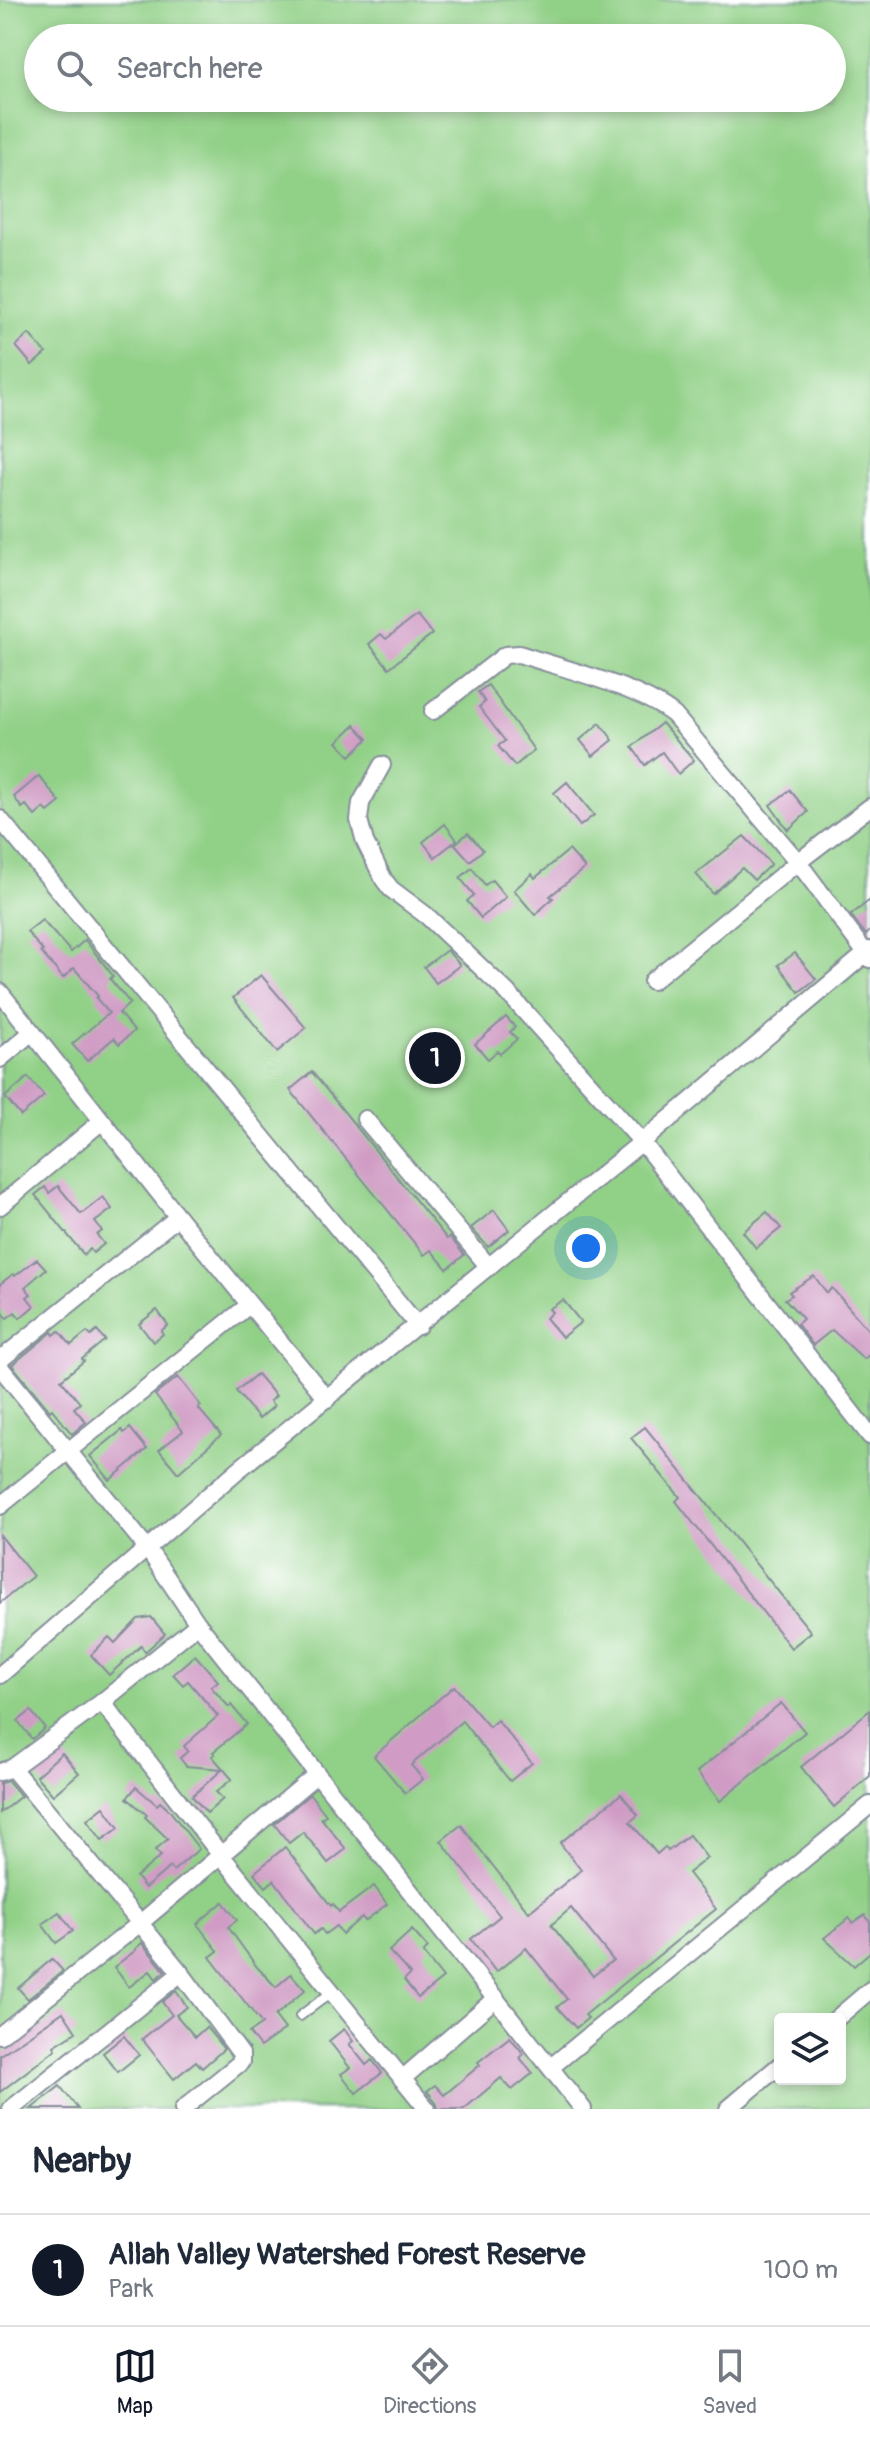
<!DOCTYPE html>
<html lang="en">
<head>
<meta charset="utf-8">
<style>
	body { margin:0; font-family:Pangolin,sans-serif; background:#f6f6f7; color:#1f2937 }
	.controls { position:absolute; right:24px; bottom:24px; display:grid; overflow:hidden; border-radius:8px; box-shadow:0 4px 12px #0003 }
	.controls button { width:72px; height:72px; display:grid; place-items:center; padding:0; border:0; border-bottom:2px solid #e0e1e3; background:#fff; color:#1f2937; font:40px sans-serif }
	.you { position:absolute; left:586px; top:1248px; width:28px; height:28px; margin:-20px; border:6px solid #fff; border-radius:50%; background:#1a73e8; box-shadow:0 0 0 12px #1a73e833 }
	.badge { display:grid; place-items:center; width:52px; height:52px; border-radius:50%; background:#111827; color:#fff; font-size:26px; font-weight:700 }
	.pin { position:absolute; translate:-50% -50%; border:4px solid #fff; box-shadow:0 2px 8px #0006 }
	.list { margin:0; padding:0; list-style:none }
	h2 { display:flex; justify-content:space-between; align-items:center; height:104px; margin:0; padding:0 32px; font-size:34px }
	h2 small { font-size:26px; font-weight:400; color:#747a83 }
	.list li { display:grid; grid-template-columns:52px 1fr auto; gap:24px; align-items:center; box-sizing:border-box; height:112px; padding:0 32px; border-top:2px solid #e0e1e3 }
	.list b { display:block; font-size:30px; white-space:nowrap }
	.list p { margin:0; font-size:26px; white-space:nowrap; color:#747a83 }
	.list em { font-size:26px; font-style:normal; color:#747a83 }
	.icon { flex:none; width:44px; height:44px; fill:none; stroke:currentColor; stroke-width:2; stroke-linecap:round; stroke-linejoin:round }
	.map { position:relative; flex:none; width:870px; height:2109px; overflow:hidden }
	.search { position:absolute; background:#fff; box-shadow:0 4px 12px #0003; left:24px; right:24px; top:24px; height:88px; display:flex; align-items:center; gap:20px; box-sizing:border-box; padding:0 28px; border-radius:44px; color:#747a83; font-size:30px }
	.sheet { height:216px; background:#fff }
	nav { display:flex; justify-content:space-around; align-items:center; box-sizing:border-box; height:112px; border-top:2px solid #e0e1e3; background:#fff; font-size:22px; color:#747a83 }
	nav a { display:grid; justify-items:center; gap:4px }
	nav .on { color:#111827 }
	.map>svg:first-child { display:block }
</style>
</head>
<body>
<div class="map">
<svg width="870" height="2109" viewBox="0 0 870 2109">
	<rect width="100%" height="100%" fill="#fff"/>
	<filter id="ink" filterUnits="userSpaceOnUse"><feTurbulence type="fractalNoise" baseFrequency=".0125" numOctaves="2"/><feDisplacementMap in="SourceGraphic" scale="16" xChannelSelector="R" yChannelSelector="G"/><feConvolveMatrix kernelMatrix="1 2 1 2 8 2 1 2 1" color-interpolation-filters="sRGB"/></filter>
	<filter id="wash" filterUnits="userSpaceOnUse"><feTurbulence type="fractalNoise" baseFrequency=".006" numOctaves="4" result="noise"/><feDisplacementMap in="SourceGraphic" scale="32" xChannelSelector="R" yChannelSelector="G"/><feGaussianBlur stdDeviation="1.8" result="paint"/><feColorMatrix in="noise" values="0 0 0 0 0 0 0 0 0 0 0 0 0 0 0 0 0 1.4 0 .05"/><feComposite in="paint" operator="in"/></filter>
	<g filter="url(#wash)">
		<rect width="100%" height="100%" fill="#f2ecd7"/>
		<!-- green -->
		<path fill="#91d087" stroke="#568072" stroke-width="2" fill-rule="evenodd" d="M 0,0 L 870,0 L 870,2109 L 0,2109 ZM 38,38 L 832,38 L 832,98 L 38,98 ZM 780,2019 L 840,2019 L 840,2079 L 780,2079 Z"/>
		<g id="blocks">
			<!-- building -->
			<g fill="#d09cc5" fill-rule="evenodd">
				<path d="M 29,334 L 46,353 L 32,365 L 16,346 Z"/>
				<path d="M 417,615 L 432,634 L 389,668 L 369,644 L 381,634 L 386,639 Z"/>
				<path d="M 488,685 L 534,750 L 515,766 L 498,746 L 505,741 L 479,707 L 485,702 L 478,692 Z"/>
				<path d="M 600,723 L 613,740 L 593,756 L 580,740 Z"/>
				<path d="M 662,723 L 694,760 L 678,774 L 662,752 L 645,765 L 632,747 Z"/>
				<path d="M 355,725 L 368,739 L 350,756 L 337,742 Z"/>
				<path d="M 39,776 L 60,802 L 48,812 L 44,808 L 35,816 L 26,805 L 22,808 L 14,797 Z"/>
				<path d="M 567,782 L 594,815 L 580,826 L 554,793 Z"/>
				<path d="M 790,790 L 808,812 L 788,830 L 770,805 Z"/>
				<path d="M 445,824 L 457,840 L 435,857 L 423,842 Z"/>
				<path d="M 468,833 L 483,850 L 470,861 L 455,844 Z"/>
				<path d="M 744,836 L 771,864 L 754,880 L 742,868 L 713,894 L 696,874 Z"/>
				<path d="M 569,850 L 585,868 L 550,896 L 553,898 L 535,915 L 514,890 L 532,874 L 535,878 Z"/>
				<path d="M 472,868 L 485,885 L 492,880 L 506,897 L 481,918 L 467,901 L 474,895 L 460,878 Z"/>
				<path d="M 870,900 L 870,931 L 866,935 L 851,915 Z"/>
				<path d="M 42,920 L 71,952 L 85,940 L 113,976 L 110,979 L 130,1003 L 119,1013 L 134,1031 L 119,1044 L 114,1038 L 87,1061 L 72,1044 L 109,1013 L 96,998 L 98,996 L 74,968 L 63,978 L 41,952 L 43,951 L 27,932 Z"/>
				<path d="M 447,950 L 460,965 L 436,983 L 424,967 Z"/>
				<path d="M 795,953 L 816,979 L 799,992 L 778,965 Z"/>
				<path d="M 261,975 L 306,1028 L 277,1052 L 233,998 Z"/>
				<path d="M 506,1017 L 515,1027 L 510,1032 L 517,1039 L 500,1054 L 497,1051 L 488,1059 L 475,1044 Z"/>
				<path d="M 312,1072 L 447,1239 L 450,1237 L 464,1255 L 447,1269 L 431,1250 L 424,1255 L 290,1090 Z"/>
				<path d="M 28,1077 L 44,1096 L 21,1116 L 5,1097 Z"/>
				<path d="M 58,1186 L 81,1214 L 103,1197 L 112,1209 L 95,1222 L 102,1231 L 97,1235 L 104,1244 L 93,1253 L 90,1249 L 84,1255 L 35,1195 L 45,1187 L 49,1193 Z"/>
				<path d="M 494,1210 L 509,1230 L 488,1247 L 471,1228 Z"/>
				<path d="M 767,1212 L 781,1228 L 756,1248 L 743,1232 Z"/>
				<path d="M 37,1259 L 46,1269 L 25,1287 L 31,1294 L 27,1297 L 34,1306 L 20,1318 L 15,1312 L 7,1318 L 0,1309 L 0,1284 L 13,1274 L 15,1276 Z"/>
				<path d="M 814,1276 L 827,1293 L 832,1288 L 870,1332 L 870,1354 L 864,1359 L 832,1330 L 813,1345 L 797,1324 L 803,1319 L 785,1299 L 792,1295 L 789,1292 Z"/>
				<path d="M 563,1300 L 581,1322 L 562,1337 L 546,1318 L 552,1312 L 549,1309 Z"/>
				<path d="M 157,1310 L 168,1325 L 161,1331 L 163,1334 L 153,1342 L 139,1324 Z"/>
				<path d="M 59,1331 L 71,1345 L 87,1332 L 91,1336 L 97,1331 L 105,1340 L 82,1359 L 84,1361 L 61,1380 L 80,1403 L 74,1408 L 86,1422 L 72,1434 L 52,1409 L 50,1411 L 12,1365 L 52,1332 L 54,1335 Z"/>
				<path d="M 257,1374 L 276,1396 L 270,1401 L 274,1406 L 259,1419 L 236,1391 Z"/>
				<path d="M 178,1377 L 201,1406 L 198,1408 L 221,1435 L 178,1473 L 159,1450 L 183,1431 L 155,1395 Z"/>
				<path d="M 645,1427 L 811,1632 L 791,1648 L 676,1501 L 680,1497 L 631,1438 Z"/>
				<path d="M 130,1428 L 147,1449 L 110,1480 L 90,1456 L 122,1430 L 124,1433 Z"/>
				<path d="M 0,1535 L 33,1576 L 0,1603 Z"/>
				<path d="M 151,1617 L 165,1634 L 145,1652 L 141,1646 L 109,1675 L 91,1655 L 109,1637 L 115,1643 L 138,1619 Z"/>
				<path d="M 195,1655 L 218,1681 L 211,1687 L 229,1707 L 231,1705 L 247,1724 L 213,1752 L 215,1754 L 212,1756 L 232,1779 L 216,1792 L 223,1799 L 207,1813 L 192,1796 L 223,1769 L 186,1766 L 180,1758 L 188,1751 L 184,1746 L 218,1716 L 188,1681 L 183,1685 L 173,1674 Z"/>
				<path d="M 454,1686 L 489,1727 L 497,1720 L 532,1763 L 510,1781 L 462,1721 L 411,1765 L 423,1779 L 405,1793 L 374,1756 Z"/>
				<path d="M 781,1703 L 805,1732 L 720,1801 L 697,1772 Z"/>
				<path d="M 870,1710 L 870,1776 L 834,1807 L 801,1767 Z"/>
				<path d="M 31,1711 L 45,1728 L 32,1739 L 18,1721 Z"/>
				<path d="M 62,1753 L 79,1773 L 53,1795 L 36,1776 Z"/>
				<path d="M 8,1781 L 21,1796 L 0,1813 L 0,1783 Z"/>
				<path d="M 136,1787 L 157,1805 L 160,1802 L 170,1811 L 199,1849 L 173,1871 L 170,1867 L 145,1888 L 136,1877 L 161,1856 L 155,1850 L 168,1839 L 145,1817 L 147,1815 L 127,1798 Z"/>
				<path d="M 310,1794 L 326,1815 L 321,1818 L 346,1849 L 328,1863 L 303,1832 L 289,1843 L 274,1824 Z"/>
				<path d="M 621,1794 L 638,1815 L 630,1822 L 657,1854 L 665,1847 L 668,1851 L 689,1835 L 707,1858 L 688,1873 L 716,1909 L 585,2015 L 588,2018 L 576,2028 L 557,2007 L 567,1999 L 526,1948 L 496,1972 L 471,1939 L 500,1916 L 441,1841 L 461,1825 L 529,1912 L 581,1870 L 560,1843 ZM 571,1908 L 613,1960 L 593,1976 L 551,1925 Z"/>
				<path d="M 104,1807 L 119,1828 L 102,1840 L 87,1820 Z"/>
				<path d="M 285,1847 L 331,1906 L 333,1904 L 339,1912 L 374,1886 L 387,1904 L 365,1921 L 362,1917 L 342,1934 L 336,1926 L 325,1934 L 321,1929 L 314,1934 L 274,1880 L 266,1887 L 254,1873 Z"/>
				<path d="M 223,1902 L 237,1920 L 228,1927 L 257,1967 L 276,1987 L 291,1974 L 305,1990 L 275,2016 L 285,2029 L 260,2047 L 249,2033 L 262,2024 L 210,1957 L 218,1951 L 197,1924 Z"/>
				<path d="M 59,1912 L 73,1931 L 56,1943 L 42,1924 Z"/>
				<path d="M 865,1915 L 870,1922 L 870,1952 L 854,1966 L 824,1938 L 849,1918 L 853,1923 Z"/>
				<path d="M 412,1930 L 428,1948 L 423,1953 L 443,1978 L 418,1998 L 404,1980 L 410,1974 L 389,1951 Z"/>
				<path d="M 142,1943 L 165,1971 L 156,1979 L 150,1971 L 129,1987 L 114,1967 L 136,1950 L 135,1949 Z"/>
				<path d="M 52,1959 L 63,1971 L 28,1999 L 18,1988 Z"/>
				<path d="M 176,1991 L 187,2007 L 176,2015 L 195,2037 L 206,2027 L 224,2049 L 202,2068 L 196,2061 L 174,2079 L 142,2039 L 172,2015 L 162,2002 Z"/>
				<path d="M 63,2012 L 76,2032 L 54,2046 L 56,2049 L 0,2092 L 0,2055 Z"/>
				<path d="M 344,2029 L 353,2041 L 349,2044 L 366,2065 L 372,2060 L 382,2073 L 356,2093 L 341,2074 L 350,2068 L 329,2041 Z"/>
				<path d="M 124,2036 L 139,2055 L 118,2072 L 103,2053 Z"/>
				<path d="M 510,2037 L 524,2054 L 520,2058 L 533,2073 L 512,2090 L 501,2078 L 464,2109 L 438,2109 L 436,2102 L 427,2091 L 435,2085 L 444,2095 L 480,2065 L 478,2062 Z"/>
				<path d="M 60,2086 L 78,2109 L 31,2109 Z"/>
			</g>
		</g>
	</g>
	<g filter="url(#ink)">
		<use href="#blocks" fill-opacity="0" stroke="#868e9a" stroke-width="2"/>
		<g fill="none" stroke-linecap="round" stroke-linejoin="round">
			<defs>
				<path id="lane" d="M 300,2016 L 332,1992"/>
				<g id="street">
					<path d="M 433,711 L 505,655 L 519,654 C 564,669 637,686 674,715 L 798,862 L 870,959"/>
					<path d="M 382,765 L 361,803 L 359,820 L 365,842 L 384,880 L 391,889 L 427,916 L 507,992 L 642,1142 L 870,1436"/>
					<path d="M 0,819 L 418,1326"/>
					<path d="M 652,981 L 798,862 L 870,807"/>
					<path d="M 0,992 L 32,1032"/>
					<path d="M 0,1059 L 32,1032 L 178,1217 L 327,1399"/>
					<path d="M 365,1119 L 489,1267"/>
					<path d="M 0,1206 L 102,1121"/>
					<path d="M 0,1360 L 178,1217"/>
					<path d="M 0,1367 L 147,1548 L 198,1624 L 583,2109"/>
					<path d="M 0,1506 L 249,1305"/>
					<path d="M 0,1675 L 238,1470 L 642,1142 L 870,950"/>
					<path d="M 102,1702 L 220,1854 L 427,2109"/>
					<path d="M 12,1768 L 181,1973 L 241,2054 L 241,2062 L 183,2109"/>
					<path d="M 0,1772 L 12,1768 L 102,1702 L 198,1624"/>
					<path d="M 836,2019 L 870,1990"/>
					<path d="M 0,2035 L 139,1924 L 317,1774"/>
					<path d="M 551,2067 L 870,1805"/>
					<path d="M 402,2079 L 496,1998"/>
					<path d="M 11,2109 L 181,1973"/>
					<path d="M 728,2109 L 780,2065"/>
				</g>
			</defs>
			<!-- lane casing -->
			<use href="#lane" stroke="#868e9a" stroke-width="12"/>
			<!-- street casing -->
			<use href="#street" stroke="#868e9a" stroke-width="20"/>
			<!-- lane -->
			<use href="#lane" stroke="#fff" stroke-width="8"/>
			<!-- street -->
			<use href="#street" stroke="#fff" stroke-width="16"/>
		</g>
	</g>
</svg>
<div class="controls">
<button><svg class="icon" aria-label="layers" viewBox="0 0 24 24"><path d="M12 4l9 5-9 5-9-5zM3 14l9 5 9-5"/></svg></button>
</div>
<div class="you"></div>
<div class="pin badge" style="left:435px;top:1058px">1</div>
<div class="search"><svg class="icon" aria-label="search" viewBox="0 0 24 24"><circle cx="10" cy="10" r="6"/><path d="M15 15l6 6"/></svg>Search here</div>
</div>
<section class="sheet">
<h2>Nearby<small></small></h2>
<ul class="list">
<li><span class="badge">1</span><div><b>Allah Valley Watershed Forest Reserve</b><p>Park</p></div><em>100 m</em></li>
</ul>
</section>
<nav>
<a class="on"><svg class="icon" aria-label="map" viewBox="0 0 24 24"><path d="M3 6l6-2 6 2 6-2v14l-6 2-6-2-6 2zM9 4v14M15 6v14"/></svg>Map</a>
<a><svg class="icon" aria-label="directions" viewBox="0 0 24 24"><path d="M12 3l9 9-9 9-9-9zM9 14v-3h6M13 9l2 2-2 2"/></svg>Directions</a>
<a><svg class="icon" aria-label="saved" viewBox="0 0 24 24"><path d="M7 4h10v16l-5-4-5 4z"/></svg>Saved</a>
</nav>
</body>
</html>
